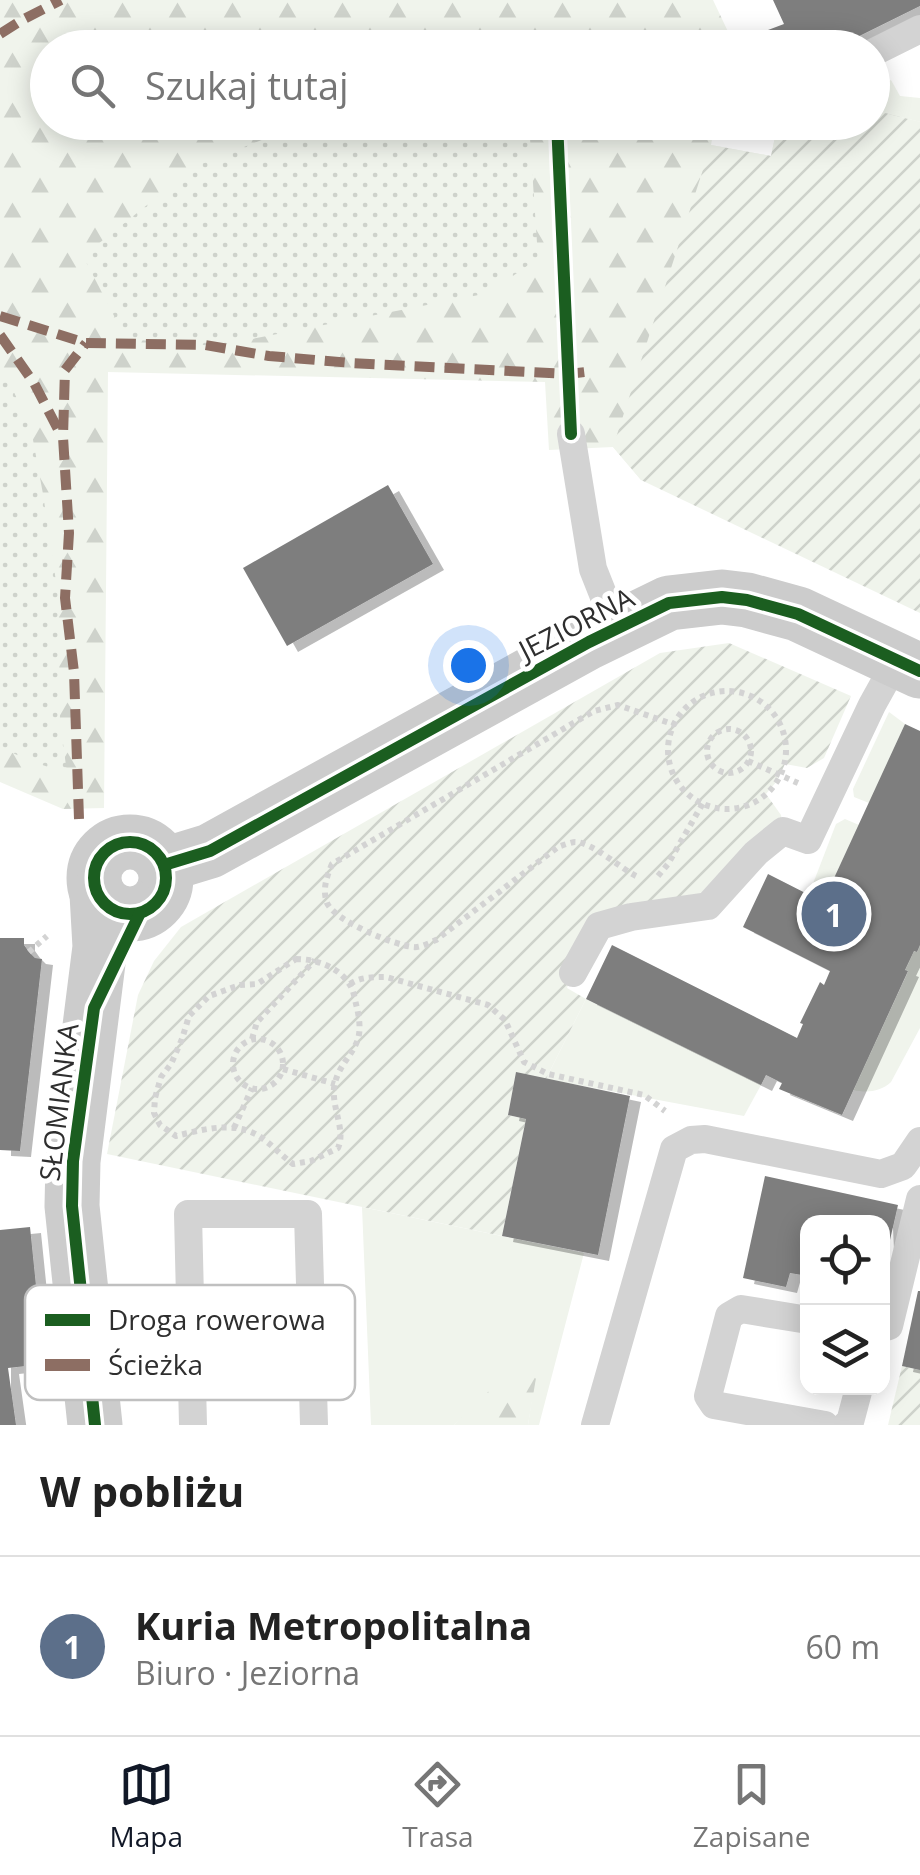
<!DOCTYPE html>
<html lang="pl">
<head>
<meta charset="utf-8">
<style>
	body { margin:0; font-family:"Open Sans",sans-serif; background:#f2f2f2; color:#222 }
	.controls { position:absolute; right:30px; bottom:30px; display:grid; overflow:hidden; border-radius:20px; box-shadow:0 5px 25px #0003 }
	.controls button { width:90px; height:90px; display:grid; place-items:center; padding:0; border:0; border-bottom:2px solid #e0e0e0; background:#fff; color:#222; font:50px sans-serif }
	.you { position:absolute; left:468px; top:665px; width:35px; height:35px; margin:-25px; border:8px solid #fff; border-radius:50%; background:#1a73e8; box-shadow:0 0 0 15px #1a73e833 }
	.badge { display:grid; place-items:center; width:65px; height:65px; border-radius:50%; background:#111827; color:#fff; font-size:32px; font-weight:700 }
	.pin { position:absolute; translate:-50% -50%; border:5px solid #fff; box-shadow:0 2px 10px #0006 }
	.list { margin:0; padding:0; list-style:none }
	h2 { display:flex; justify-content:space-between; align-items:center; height:130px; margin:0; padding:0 40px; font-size:42px }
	h2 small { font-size:32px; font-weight:400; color:#767676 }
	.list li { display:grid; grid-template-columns:65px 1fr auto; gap:30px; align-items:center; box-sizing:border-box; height:180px; padding:0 40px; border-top:2px solid #e0e0e0 }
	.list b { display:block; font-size:38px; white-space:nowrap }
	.list p { margin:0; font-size:32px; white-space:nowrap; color:#767676 }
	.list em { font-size:32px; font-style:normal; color:#767676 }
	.icon { flex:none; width:55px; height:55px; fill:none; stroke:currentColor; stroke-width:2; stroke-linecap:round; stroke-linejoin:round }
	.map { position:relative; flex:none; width:920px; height:1425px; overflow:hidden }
	.search { position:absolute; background:#fff; box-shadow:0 5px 25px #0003; left:30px; right:30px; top:30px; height:110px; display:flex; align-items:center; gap:25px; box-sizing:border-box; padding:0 35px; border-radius:55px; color:#767676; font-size:38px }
	.sheet { height:310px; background:#fff }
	nav { display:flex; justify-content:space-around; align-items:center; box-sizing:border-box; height:140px; border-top:2px solid #e0e0e0; background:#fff; font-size:28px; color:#767676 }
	nav a { display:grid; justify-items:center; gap:5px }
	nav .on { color:#111827 }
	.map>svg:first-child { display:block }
</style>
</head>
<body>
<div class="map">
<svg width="920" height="1425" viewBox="0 0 920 1425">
	<defs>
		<pattern id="forest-firs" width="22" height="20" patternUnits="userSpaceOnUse" patternTransform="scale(2.5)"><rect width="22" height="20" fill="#f0f4ec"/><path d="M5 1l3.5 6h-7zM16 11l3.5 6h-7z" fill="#ced2cb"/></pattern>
		<pattern id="park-dots" width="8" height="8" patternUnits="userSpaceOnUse" patternTransform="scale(2.5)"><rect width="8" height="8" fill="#f0f4ec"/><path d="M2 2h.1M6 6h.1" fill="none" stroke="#ced2cb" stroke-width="1.8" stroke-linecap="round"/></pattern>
		<pattern id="garden-furrows" width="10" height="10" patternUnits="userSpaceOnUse" patternTransform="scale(2.5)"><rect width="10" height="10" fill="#f0f4ec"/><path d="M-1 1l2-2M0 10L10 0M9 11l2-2" fill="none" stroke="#ced2cb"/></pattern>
		<filter id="shadow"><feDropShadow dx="11" dy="6" stdDeviation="0" flood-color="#0004"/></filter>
	</defs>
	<rect width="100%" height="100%" fill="#fff"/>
	<!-- grass -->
	<g fill="#f0f4ec">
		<path d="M 891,80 L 900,96 L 920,98 L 920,122 L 873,110 L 873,90 Z"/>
		<path d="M 889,712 L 905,724 L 869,803 L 854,797 L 853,789 Z"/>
		<path d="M 845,819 L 859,825 L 823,902 L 809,894 L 836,824 Z"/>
		<path d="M 920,945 L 920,1028 L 891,1082 C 880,1092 867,1093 853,1090 L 908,972 L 905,970 L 914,951 L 917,952 Z"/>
		<path d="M 586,999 L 761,1085 L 744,1116 L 546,1079 Z"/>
		<path d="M 362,1207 L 584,1253 L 539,1425 L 528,1425 L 535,1378 L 469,1412 L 454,1425 L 371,1425 Z"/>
	</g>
	<!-- forest -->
	<g fill="url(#forest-firs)">
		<path d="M 0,0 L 713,0 L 732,40 L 730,48 L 48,48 L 48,122 L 715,122 L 711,145 L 771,156 L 778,123 L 872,122 L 873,110 L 920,122 L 641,480 L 613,447 L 549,450 L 545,382 L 108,372 L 104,808 L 63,809 L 0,782 Z"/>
		<path d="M 520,1375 L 536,1378 L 528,1425 L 454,1425 L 496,1384 Z"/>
	</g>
	<!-- park -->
	<g fill="url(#park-dots)">
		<path d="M 305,123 L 529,123 L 538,258 L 489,293 L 216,346 L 126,339 L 83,256 L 196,166 Z"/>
		<path d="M 0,362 L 31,429 L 43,494 L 58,595 L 60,721 L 67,773 L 30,761 L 0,747 Z"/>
	</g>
	<!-- garden -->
	<g fill="url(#garden-furrows)">
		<path d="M 873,110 L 920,122 L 920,613 L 641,480 L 613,447 L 711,145 L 771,156 L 778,123 L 872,122 Z"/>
		<path d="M 729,643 L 851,696 L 824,758 L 807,768 L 785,764 L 777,781 L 766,794 L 781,815 L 783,831 L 708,906 L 599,926 L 573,973 L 567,988 L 586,999 L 546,1079 L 516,1073 L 508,1115 L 526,1119 L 502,1236 L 107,1154 L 138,995 L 154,961 L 181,927 L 660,653 Z"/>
		<path d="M 902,1366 L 920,1370 L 920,1425 L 888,1425 Z"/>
	</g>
	<!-- building -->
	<g fill="#7e7e7e" filter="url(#shadow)">
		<path d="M 773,0 L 920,0 L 920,6 L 835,48 L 766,48 L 760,33 L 784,24 Z"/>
		<path d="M 388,485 L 433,564 L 287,646 L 243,568 Z"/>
		<path d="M 905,724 L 920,731 L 920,945 L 917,952 L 914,951 L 905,970 L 908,971 L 842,1115 L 779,1089 L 782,1083 L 766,1075 L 761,1085 L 586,999 L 612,945 L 797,1038 L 803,1024 L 800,1023 L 820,982 L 824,985 L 830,971 L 743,927 L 768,874 L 823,902 Z"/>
		<path d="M 0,938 L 24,938 L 24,945 L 29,952 L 35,958 L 42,959 L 20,1151 L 0,1150 Z"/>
		<path d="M 516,1072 L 630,1096 L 598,1255 L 502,1236 L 526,1119 L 508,1115 Z"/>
		<path d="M 765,1176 L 898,1205 L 884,1266 L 882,1222 L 808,1222 L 808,1276 L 790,1273 L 786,1287 L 743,1278 Z"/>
		<path d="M 30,1227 L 44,1364 L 8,1368 L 16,1425 L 0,1425 L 0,1230 Z"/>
		<path d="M 918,1291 L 920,1291 L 920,1370 L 902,1366 Z"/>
	</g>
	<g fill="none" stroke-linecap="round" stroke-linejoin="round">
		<!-- path -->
		<g stroke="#d3d3d3" stroke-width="6" stroke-dasharray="5 5" stroke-linecap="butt">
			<circle cx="727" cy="750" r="59"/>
			<circle cx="729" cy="751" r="22"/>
			<path d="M 748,761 L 798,783"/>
			<path d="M 636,876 C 620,868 592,842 575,842 C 572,842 560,846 558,847 L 436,940 C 429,943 420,948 413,947 C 394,945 335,921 327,903 C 322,889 327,876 332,864 L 594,711 L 618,705 L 675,725"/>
			<path d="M 658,876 L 668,864 L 703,803"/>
			<path d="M 29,952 L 47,936"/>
			<path d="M 296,959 C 316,959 339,967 350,985 C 354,991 355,1001 357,1008 C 359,1017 361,1029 358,1039 C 352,1057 337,1066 334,1088 C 332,1109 346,1131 338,1148 L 311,1161 L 293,1164 C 282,1156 273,1146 262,1138 C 237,1120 204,1129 176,1136 L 160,1125 L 154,1113 L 155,1098 L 161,1077 L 171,1064 L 182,1039 L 189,1016 L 209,996 L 240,985 L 257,984 Z"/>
			<path d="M 350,984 C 360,977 373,977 386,977 L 488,1005 L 505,1020 L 524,1062 L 548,1074 L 644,1095 L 665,1111"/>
			<circle cx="258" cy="1064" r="25"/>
			<path d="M 252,1039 L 257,1022 L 315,960"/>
			<path d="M 283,1069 L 335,1084"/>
			<path d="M 234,1128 L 252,1088"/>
		</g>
		<!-- lane -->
		<g stroke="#d3d3d3" stroke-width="28">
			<path d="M 872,53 L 920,29"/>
			<path d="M 571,434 L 593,569 L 616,627"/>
			<path d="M 573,973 L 599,926 L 631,917 L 708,906 L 756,853 L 783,831 L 808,840 L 872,705 L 897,660"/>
			<path d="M 808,1320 L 741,1309 L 729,1316 L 708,1396 L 714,1405 L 825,1425"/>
			<path d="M 882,1328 L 889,1326 L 920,1199"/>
			<path d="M 193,1425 L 188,1214 L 308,1214 L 314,1425"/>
			<path d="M 595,1425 L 674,1149 L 691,1140 L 705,1139 L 881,1174 L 903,1166 L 920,1141"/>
			<path d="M 846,1425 L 850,1422 L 859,1388"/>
		</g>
		<!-- secondary -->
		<g stroke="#ccc" stroke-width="55">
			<circle cx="130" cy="878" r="36"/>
			<path d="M 164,865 L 210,851 L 589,642 L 669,603 L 722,597 L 747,600 L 798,614 L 920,671"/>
			<path d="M 95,1425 L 72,1206 L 73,1161 L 100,947 L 97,894"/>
		</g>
		<!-- quiet -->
		<g stroke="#8d6e63" stroke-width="10" stroke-dasharray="20 10" stroke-linecap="butt">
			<path d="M 0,34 L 22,20 L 61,0"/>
			<path d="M 0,316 L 86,343 L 205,345 L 269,356 L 352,363 L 568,374 L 585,372"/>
			<path d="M 0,335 L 34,383 L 62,437"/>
			<path d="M 79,819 L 74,672 L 65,598 L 69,533 L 63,437 L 65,370 L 86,343"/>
		</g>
		<defs>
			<g id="cycleway">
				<path d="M 557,122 L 571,434"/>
				<circle cx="130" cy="878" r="36"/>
				<path d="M 164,865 L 210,851 L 589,642 L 669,603 L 722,597 L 747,600 L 798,614 L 920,671"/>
				<path d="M 95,1425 L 72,1206 L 73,1161 L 94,1008 L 140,913"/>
			</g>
		</defs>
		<!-- cycleway casing -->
		<use href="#cycleway" stroke="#fff" stroke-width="19"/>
		<!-- cycleway -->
		<use href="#cycleway" stroke="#1b5e20" stroke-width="12"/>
	</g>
	<g text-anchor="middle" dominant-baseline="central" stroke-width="10" stroke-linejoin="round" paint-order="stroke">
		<!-- street labels -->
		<g font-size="28" fill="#2e2e2e" stroke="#fff">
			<text transform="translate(576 623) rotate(-27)">JEZIORNA</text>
			<text transform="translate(58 1102) rotate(-83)">SŁOMIANKA</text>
		</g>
	</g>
	<!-- legend -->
	<rect x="25" y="1285" width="330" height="115" rx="15" fill="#fff" stroke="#c0c0c0" stroke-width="2.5"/>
	<rect x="45" y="1314" width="45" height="12" fill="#1b5e20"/>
	<rect x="45" y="1359" width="45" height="12" fill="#8d6e63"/>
	<g font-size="28" fill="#2e2e2e">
		<text x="108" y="1330">Droga rowerowa</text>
		<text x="108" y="1375">Ścieżka</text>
	</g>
</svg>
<div class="controls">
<button><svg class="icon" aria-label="locate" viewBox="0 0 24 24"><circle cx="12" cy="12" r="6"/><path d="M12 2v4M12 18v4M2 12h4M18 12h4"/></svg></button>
<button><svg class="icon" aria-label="layers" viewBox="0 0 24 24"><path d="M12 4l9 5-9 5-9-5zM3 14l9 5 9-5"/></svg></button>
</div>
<div class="you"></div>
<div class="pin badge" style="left:834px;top:914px;background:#5c6f8a">1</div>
<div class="search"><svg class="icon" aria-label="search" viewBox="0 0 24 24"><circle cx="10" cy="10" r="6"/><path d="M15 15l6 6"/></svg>Szukaj tutaj</div>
</div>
<section class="sheet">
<h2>W pobliżu<small></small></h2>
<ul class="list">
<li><span class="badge" style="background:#5c6f8a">1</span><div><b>Kuria Metropolitalna</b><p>Biuro · Jeziorna</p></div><em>60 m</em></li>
</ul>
</section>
<nav>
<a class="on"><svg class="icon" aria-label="map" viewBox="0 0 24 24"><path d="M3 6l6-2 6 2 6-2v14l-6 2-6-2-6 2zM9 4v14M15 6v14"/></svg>Mapa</a>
<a><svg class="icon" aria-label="directions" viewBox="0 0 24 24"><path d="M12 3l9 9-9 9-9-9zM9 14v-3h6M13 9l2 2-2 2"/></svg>Trasa</a>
<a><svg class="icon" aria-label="saved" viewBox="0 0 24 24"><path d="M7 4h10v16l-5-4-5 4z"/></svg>Zapisane</a>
</nav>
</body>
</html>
